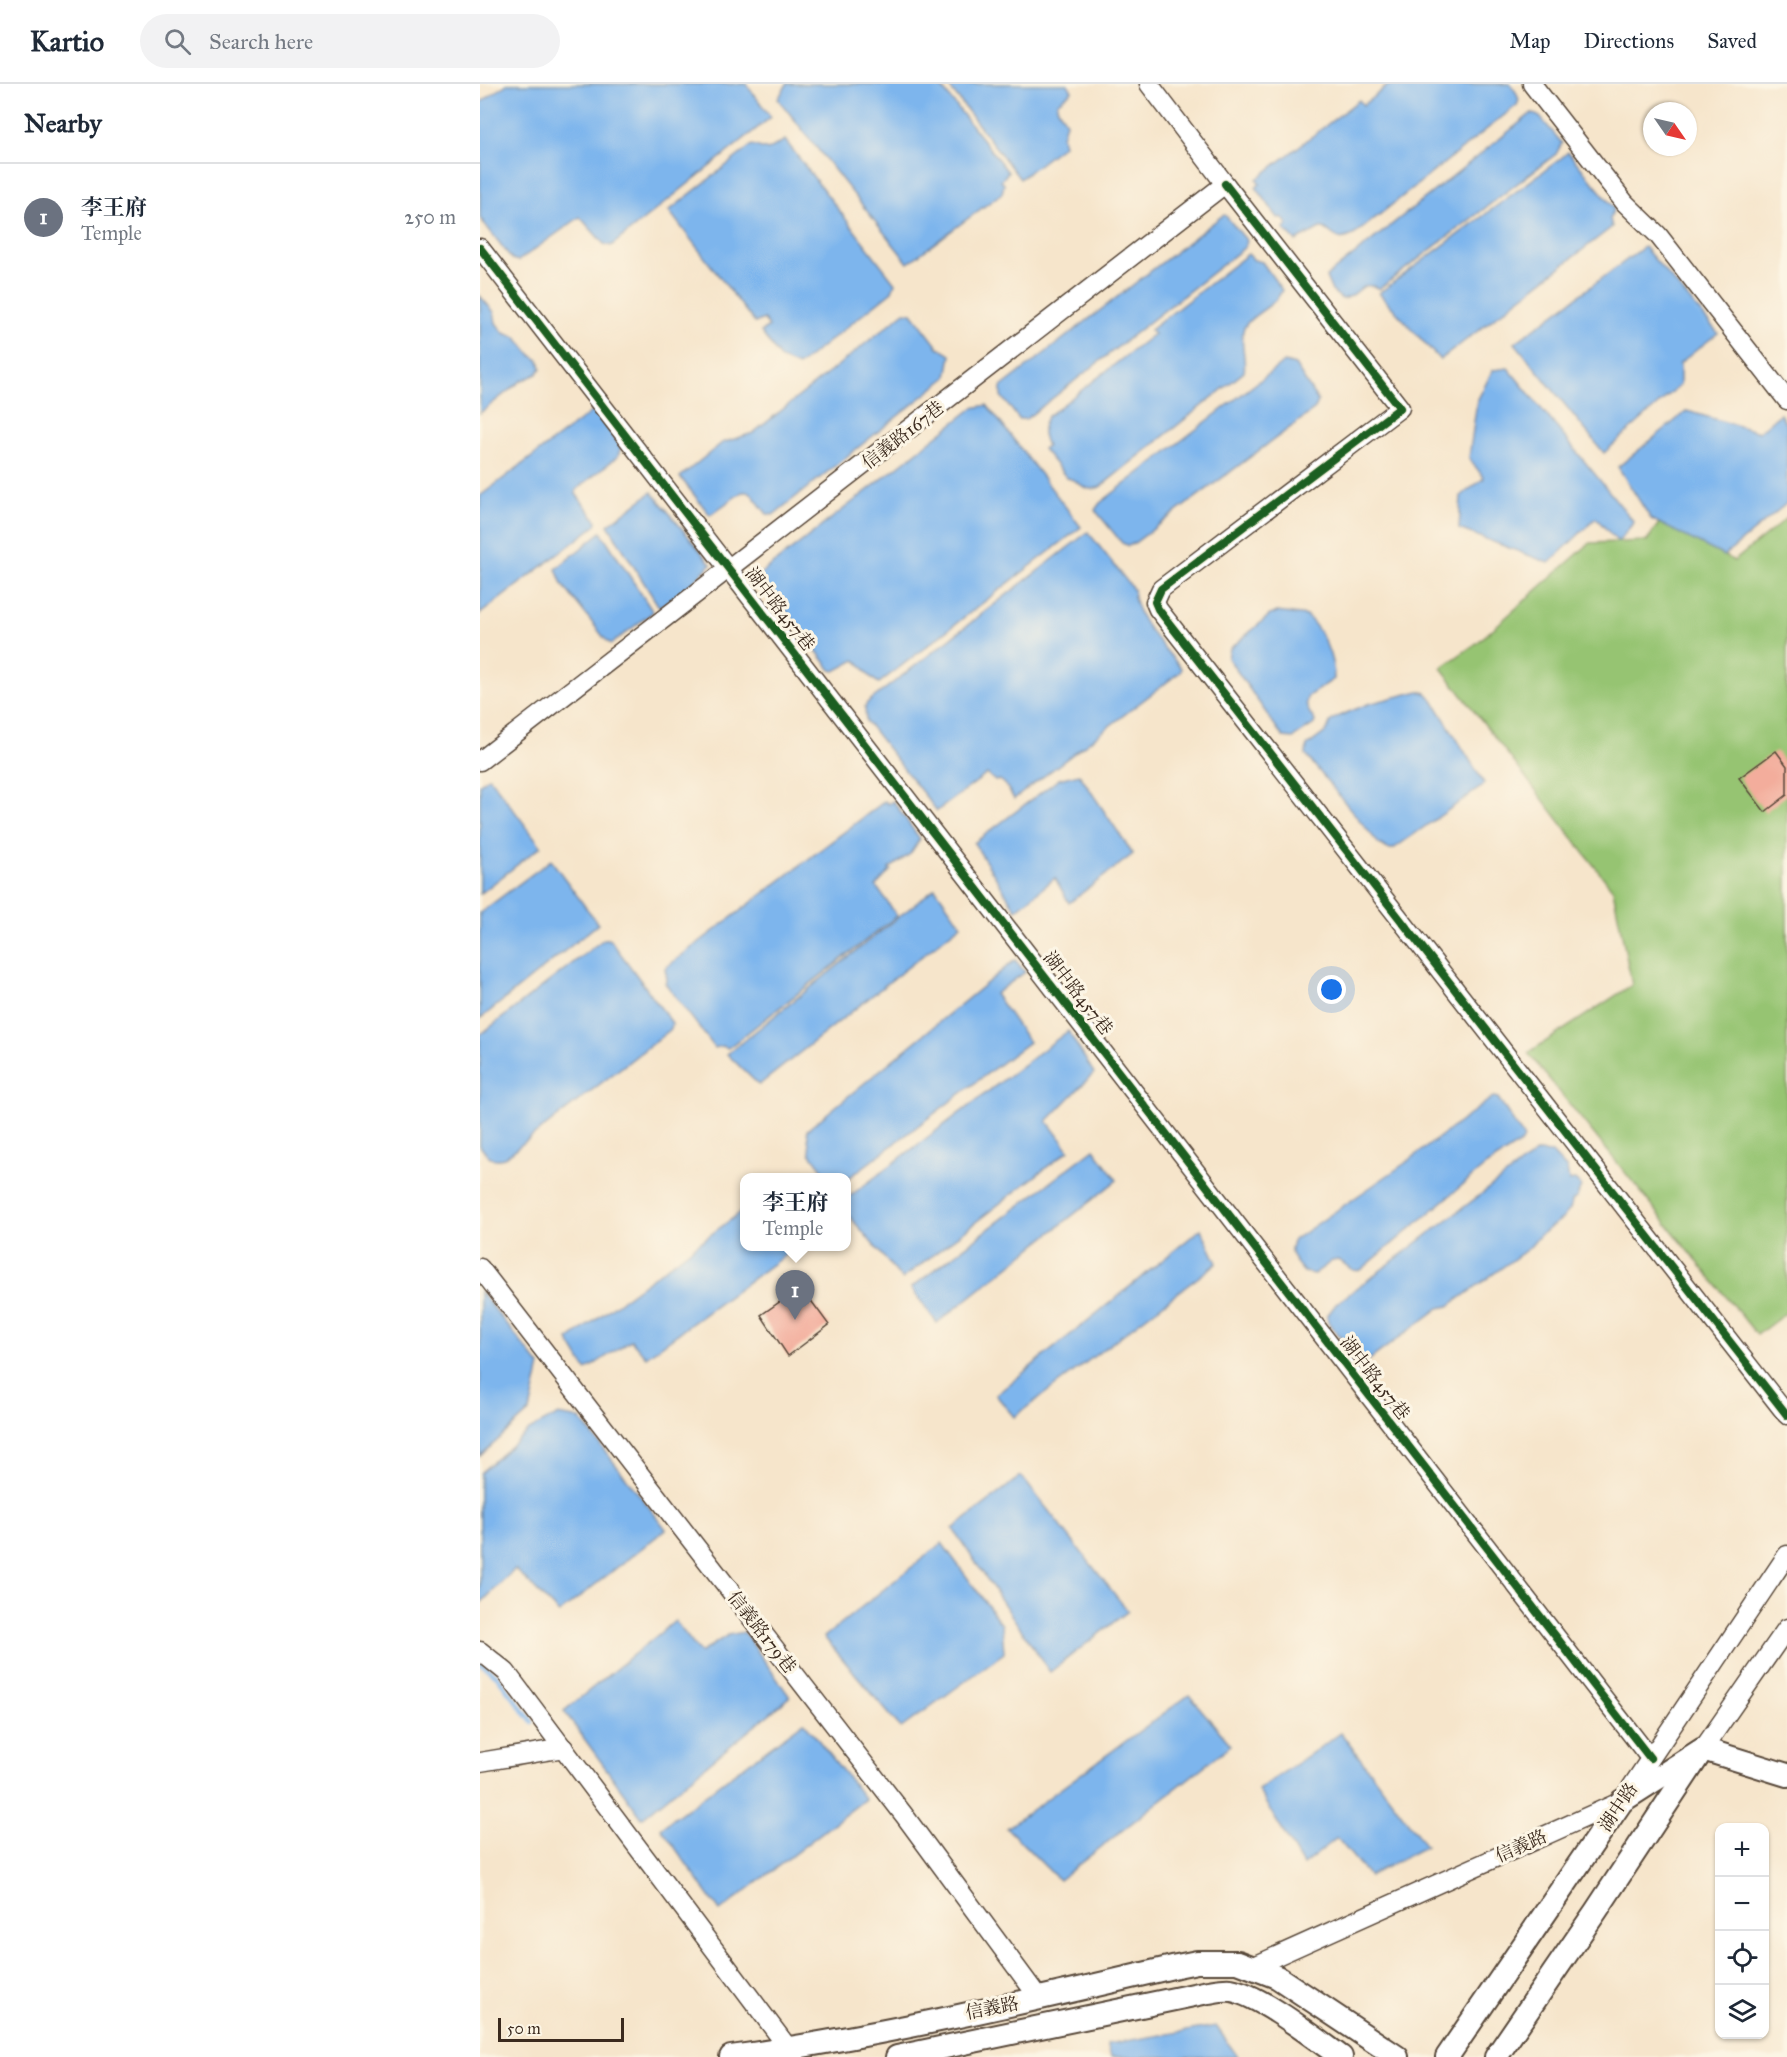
<!DOCTYPE html>
<html lang="en">
<head>
<meta charset="utf-8">
<style>
	body { margin:0; font-family:"IM FELL Great Primer","Noto Serif TC",serif; background:#f2f2f3; color:#1f2937 }
	.controls { position:absolute; right:18px; bottom:18px; display:grid; overflow:hidden; border-radius:12px; box-shadow:0 2px 4px #0004 }
	.controls button { width:54px; height:54px; display:grid; place-items:center; padding:0; border:0; border-bottom:2px solid #e0e1e3; background:#fff; color:#1f2937; font:30px sans-serif }
	.compass { position:absolute; left:1163px; top:18px; width:54px; height:54px; border-radius:50%; background:#fff; box-shadow:0 2px 4px #0004; rotate:124deg }
	.scale { position:absolute; left:18px; bottom:15px; width:126px; box-sizing:border-box; padding-left:6px; border:3px solid #3b2a1e; border-top:0; font-size:16px; line-height:21px; white-space:nowrap; color:#3b2a1e; -webkit-text-stroke:4px #fcf5e5; paint-order:stroke }
	.you { position:absolute; left:852px; top:906px; width:21px; height:21px; margin:-15px; border:4px solid #fff; border-radius:50%; background:#1a73e8; box-shadow:0 0 0 9px #1a73e833 }
	.badge { display:grid; place-items:center; width:39px; height:39px; border-radius:50%; background:#111827; color:#fff; font-size:20px; font-weight:700 }
	.pin { position:absolute; translate:-50% -50px; filter:drop-shadow(0 2px 3px #0008) }
	.pin::after { content:''; position:absolute; top:32px; width:21px; height:18px; background:inherit; clip-path:polygon(0 0,100% 0,50% 100%) }
	.popup { position:absolute; left:260px; top:1089px; width:111px; height:78px; box-sizing:border-box; display:grid; place-content:center; border-radius:12px; background:#fff; filter:drop-shadow(0 2px 4px #0005); font-size:20px; white-space:nowrap; color:#747a83 }
	.popup b { font-size:22px; color:#1f2937 }
	.popup::after { content:''; position:absolute; left:50%; top:100%; margin-left:-12px; border:12px solid transparent; border-top-color:#fff }
	.list { margin:0; padding:0; list-style:none }
	h2 { display:flex; justify-content:space-between; align-items:center; height:78px; margin:0; padding:0 24px; font-size:26px }
	h2 small { font-size:20px; font-weight:400; color:#747a83 }
	.list li { display:grid; grid-template-columns:39px 1fr auto; gap:18px; align-items:center; box-sizing:border-box; height:108px; padding:0 24px; border-top:2px solid #e0e1e3 }
	.list b { display:block; font-size:22px; white-space:nowrap }
	.list p { margin:0; font-size:20px; white-space:nowrap; color:#747a83 }
	.list em { font-size:20px; font-style:normal; color:#747a83 }
	.icon { flex:none; width:33px; height:33px; fill:none; stroke:currentColor; stroke-width:2; stroke-linecap:round; stroke-linejoin:round }
	.map { position:relative; flex:none; width:1307px; height:1973px; overflow:hidden }
	header { display:flex; align-items:center; gap:36px; box-sizing:border-box; height:84px; padding:0 30px; background:#fff; border-bottom:2px solid #e0e1e3 }
	header strong { font-size:28px }
	nav { display:flex; gap:33px; margin-inline-start:auto; font-size:21px }
	.search { width:420px; height:54px; background:#f2f2f3; display:flex; align-items:center; gap:15px; box-sizing:border-box; padding:0 21px; border-radius:33px; color:#747a83; font-size:22px }
	main { display:flex }
	aside { flex:1; background:#fff }
	.map>svg:first-child { display:block }
</style>
</head>
<body>
<header>
<strong>Kartio</strong>
<div class="search"><svg class="icon" aria-label="search" viewBox="0 0 24 24"><circle cx="10" cy="10" r="6"/><path d="M15 15l6 6"/></svg>Search here</div>
<nav><a>Map</a><a>Directions</a><a>Saved</a></nav>
</header>
<main>
<aside>
<h2>Nearby<small></small></h2>
<ul class="list">
<li><span class="badge" style="background:#6b7280">1</span><div><b>李王府</b><p>Temple</p></div><em>250 m</em></li>
</ul>
</aside>
<div class="map">
<svg width="1307" height="1973" viewBox="0 0 1307 1973">
	<rect width="100%" height="100%" fill="#fcf5e5"/>
	<filter id="ink" filterUnits="userSpaceOnUse"><feTurbulence type="fractalNoise" baseFrequency=".0167" numOctaves="2"/><feDisplacementMap in="SourceGraphic" scale="12" xChannelSelector="R" yChannelSelector="G"/><feConvolveMatrix kernelMatrix="1 2 1 2 8 2 1 2 1" color-interpolation-filters="sRGB"/></filter>
	<filter id="wash" filterUnits="userSpaceOnUse"><feTurbulence type="fractalNoise" baseFrequency=".008" numOctaves="4" result="noise"/><feDisplacementMap in="SourceGraphic" scale="24" xChannelSelector="R" yChannelSelector="G"/><feGaussianBlur stdDeviation="1.35" result="paint"/><feColorMatrix in="noise" values="0 0 0 0 0 0 0 0 0 0 0 0 0 0 0 0 0 1.4 0 .05"/><feComposite in="paint" operator="in"/></filter>
	<g filter="url(#wash)">
		<rect width="100%" height="100%" fill="#f6e5cb"/>
		<!-- green -->
		<path fill="#96c472" stroke="#687748" stroke-width="1.5" d="M 1183,433 L 1254,477 L 1307,434 L 1307,1228 L 1277,1251 L 1048,969 L 1152,901 L 1133,806 L 961,584 L 998,558 L 1110,459 L 1167,457 Z"/>
		<!-- water -->
		<g fill="#7db5ed" stroke="#5c7086" stroke-width="1.5">
			<path d="M 27,0 L 266,0 L 291,33 L 131,162 L 124,160 L 100,133 L 38,177 L 32,175 L 0,134 L 0,19 Z"/>
			<path d="M 307,0 L 459,0 L 528,88 L 521,97 L 524,100 L 522,109 L 428,179 L 298,15 Z"/>
			<path d="M 467,0 L 588,0 L 592,7 L 577,19 L 577,23 L 586,38 L 582,53 L 584,61 L 540,95 Z"/>
			<path d="M 910,0 L 1030,0 L 1036,8 L 1039,16 L 1037,21 L 875,150 C 857,159 858,153 844,144 L 840,144 L 816,157 L 804,145 L 808,141 L 802,133 L 798,134 L 776,103 L 780,100 L 777,95 L 879,16 L 883,21 Z"/>
			<path d="M 1052,29 L 1060,33 L 1082,59 L 1076,70 L 899,205 C 879,194 880,213 862,215 L 852,207 L 846,193 Z"/>
			<path d="M 305,56 L 415,199 L 412,207 L 318,282 L 301,275 L 281,248 L 289,243 L 284,235 L 275,239 L 189,127 L 272,61 L 288,66 Z"/>
			<path d="M 1088,68 L 1134,124 L 1130,135 L 1132,143 L 960,276 L 899,209 L 1080,75 Z"/>
			<path d="M 745,131 L 767,157 L 765,163 L 546,335 L 539,335 L 521,312 L 521,303 L 742,132 Z"/>
			<path d="M 1164,163 L 1238,249 L 1200,279 L 1200,301 L 1124,369 L 1035,259 Z"/>
			<path d="M 768,170 L 774,176 L 782,178 L 802,206 C 795,223 774,228 765,242 C 758,252 767,275 764,288 L 620,403 C 602,410 602,396 587,394 L 563,365 L 567,362 C 562,351 561,344 567,333 L 674,250 L 670,246 Z"/>
			<path d="M 0,212 L 14,228 L 16,239 L 24,249 L 36,253 L 52,272 L 59,276 L 61,284 L 57,290 L 41,297 L 0,329 Z"/>
			<path d="M 425,228 L 432,229 L 458,263 L 471,271 L 467,293 L 293,431 L 287,430 L 270,408 L 262,408 L 230,431 L 200,393 L 242,359 L 273,349 Z"/>
			<path d="M 804,278 L 815,281 L 838,317 L 835,325 L 653,460 L 648,462 L 642,459 L 615,426 L 620,419 Z"/>
			<path d="M 1028,284 L 1154,438 L 1138,458 L 1116,434 L 1069,479 L 979,445 L 981,412 L 1004,394 L 989,374 L 997,317 L 1013,286 Z"/>
			<path d="M 507,321 L 601,443 L 399,599 C 385,592 386,583 375,576 L 355,587 L 351,586 L 279,491 L 493,324 Z"/>
			<path d="M 114,326 L 141,363 L 138,372 L 96,406 L 96,410 L 117,437 L 116,441 L 0,530 L 0,412 Z"/>
			<path d="M 1207,327 L 1279,348 L 1300,330 L 1307,341 L 1307,419 L 1244,472 L 1171,435 L 1138,383 Z"/>
			<path d="M 172,408 L 231,480 L 208,504 L 179,523 L 128,441 Z"/>
			<path d="M 121,448 L 173,528 L 131,560 L 125,555 L 82,500 L 76,485 Z"/>
			<path d="M 608,448 L 653,505 C 655,537 682,560 701,584 L 700,588 L 534,715 L 525,700 L 520,696 L 515,697 L 507,690 L 457,727 L 386,637 L 385,623 L 387,619 Z"/>
			<path d="M 797,528 L 827,532 C 843,548 854,573 854,595 L 828,612 C 823,621 830,629 835,637 L 834,640 L 813,654 L 803,653 L 748,574 L 750,565 L 790,531 Z"/>
			<path d="M 939,607 L 946,609 L 952,615 L 1004,699 L 1001,703 L 913,765 L 908,765 L 899,760 L 826,671 L 827,662 L 847,647 L 850,638 L 857,633 L 888,620 Z"/>
			<path d="M 599,690 L 653,770 L 589,819 L 575,794 L 536,826 L 494,759 L 579,695 Z"/>
			<path d="M 9,693 L 61,762 L 0,810 L 0,700 Z"/>
			<path d="M 405,717 L 408,720 L 413,717 L 440,755 L 430,770 L 409,785 L 411,786 L 396,802 L 417,832 L 248,964 L 242,962 L 235,964 L 185,899 L 187,895 L 185,884 Z"/>
			<path d="M 71,776 L 118,840 L 0,935 L 0,829 Z"/>
			<path d="M 455,804 L 481,841 L 279,1001 L 247,970 Z"/>
			<path d="M 124,855 L 128,855 L 132,858 L 192,939 L 191,945 L 24,1074 C 11,1078 7,1071 0,1062 L 0,951 Z"/>
			<path d="M 535,876 L 545,888 L 515,910 L 549,958 L 366,1096 L 366,1094 L 348,1093 L 330,1069 L 327,1046 Z"/>
			<path d="M 588,947 L 614,989 L 567,1037 L 589,1066 L 422,1195 L 366,1128 L 366,1115 Z"/>
			<path d="M 1013,1013 L 1018,1014 L 1044,1054 L 1042,1058 L 1005,1082 L 881,1186 C 870,1189 868,1180 858,1176 L 852,1177 L 834,1190 L 824,1188 C 815,1177 806,1170 814,1156 L 924,1080 Z"/>
			<path d="M 614,1065 L 637,1096 L 457,1239 L 431,1204 Z"/>
			<path d="M 1057,1068 L 1072,1069 L 1087,1085 L 1089,1097 L 1095,1096 L 1101,1102 L 1097,1113 L 1092,1117 L 1090,1125 L 1083,1134 L 1060,1151 L 1049,1164 L 969,1222 L 959,1224 L 889,1276 L 882,1278 L 879,1275 L 848,1238 L 847,1232 L 856,1220 Z"/>
			<path d="M 264,1126 L 264,1162 L 316,1163 L 166,1273 L 151,1256 L 106,1286 L 88,1256 Z"/>
			<path d="M 721,1145 L 737,1179 L 534,1333 L 516,1311 Z"/>
			<path d="M 0,1207 L 60,1282 L 50,1327 L 0,1372 Z"/>
			<path d="M 77,1331 L 100,1335 L 186,1445 L 79,1529 L 35,1485 L 0,1520 L 0,1389 L 49,1346 Z"/>
			<path d="M 541,1392 L 648,1527 L 570,1588 L 473,1445 Z"/>
			<path d="M 462,1459 L 522,1541 L 524,1569 L 421,1644 L 344,1553 Z"/>
			<path d="M 195,1537 L 220,1569 L 248,1551 L 264,1548 L 310,1613 L 162,1734 L 84,1627 Z"/>
			<path d="M 709,1611 L 751,1661 L 579,1796 L 527,1744 Z"/>
			<path d="M 324,1638 L 385,1715 L 240,1827 L 181,1744 Z"/>
			<path d="M 861,1649 L 946,1762 L 889,1792 L 857,1754 L 823,1781 L 778,1706 Z"/>
			<path d="M 736,1942 L 758,1973 L 631,1973 L 627,1960 Z"/>
		</g>
		<g fill="none" stroke-linecap="round" stroke-linejoin="round">
			<!-- stream -->
			<path stroke="#7db5ed" stroke-width="5" d="M 0,1579 L 17,1592 L 52,1638"/>
		</g>
		<g id="blocks">
			<!-- building -->
			<g fill="#f3ad9c">
				<path d="M 1296,667 L 1307,682 L 1307,711 L 1285,728 L 1259,694 Z"/>
				<path d="M 321,1203 L 349,1241 L 308,1272 L 281,1231 Z"/>
			</g>
		</g>
	</g>
	<g filter="url(#ink)">
		<use href="#blocks" fill-opacity="0" stroke="#574638" stroke-width="1.5"/>
		<g fill="none" stroke-linecap="round" stroke-linejoin="round">
			<defs>
				<g id="minor">
					<path d="M 1052,0 L 1145,119 L 1178,151 L 1307,316"/>
					<path d="M 745,100 L 920,324 L 681,505 L 675,518 L 678,525 L 1307,1331"/>
					<path d="M 0,164 L 1170,1674"/>
					<path d="M 0,677 L 745,100 L 669,0"/>
					<path d="M 0,1184 L 424,1731 L 559,1914"/>
					<path d="M 0,1567 L 26,1588 L 315,1973"/>
					<path d="M 1223,1665 L 1307,1544"/>
					<path d="M 0,1678 L 84,1664"/>
					<path d="M 772,1883 L 1142,1717 L 1307,1471"/>
				</g>
				<g id="major">
					<path d="M 251,1973 C 401,1952 550,1917 697,1882 L 717,1878 L 758,1878 L 797,1893 L 917,1973"/>
					<path d="M 417,1973 L 728,1908 C 735,1907 744,1905 751,1906 C 780,1911 836,1955 861,1973"/>
					<path d="M 967,1973 L 1142,1717 L 1223,1665 L 1307,1691"/>
					<path d="M 1016,1973 L 1116,1827 L 1219,1671"/>
				</g>
			</defs>
			<!-- minor casing -->
			<use href="#minor" stroke="#574638" stroke-width="21"/>
			<!-- major casing -->
			<use href="#major" stroke="#574638" stroke-width="26"/>
			<!-- minor -->
			<use href="#minor" stroke="#fff" stroke-width="18"/>
			<!-- major -->
			<use href="#major" stroke="#fff" stroke-width="22"/>
			<defs>
				<g id="cycleway">
					<path d="M 745,100 L 920,324 L 681,505 L 675,518 L 678,525 L 1307,1331"/>
					<path d="M 0,164 L 1170,1674"/>
				</g>
			</defs>
			<!-- cycleway casing -->
			<use href="#cycleway" stroke="#fcf5e5" stroke-width="11"/>
			<!-- cycleway -->
			<use href="#cycleway" stroke="#1b5e20" stroke-width="8"/>
		</g>
	</g>
	<g text-anchor="middle" dominant-baseline="central" stroke-width="6" stroke-linejoin="round" paint-order="stroke">
		<!-- street labels -->
		<g font-size="18" fill="#3b2a1e" stroke="#fcf5e5">
			<text transform="translate(423 351) rotate(-38)">信義路167巷</text>
			<text transform="translate(300 525) rotate(52)">湖中路457巷</text>
			<text transform="translate(598 909) rotate(52)">湖中路457巷</text>
			<text transform="translate(895 1294) rotate(52)">湖中路457巷</text>
			<text transform="translate(282 1548) rotate(52)">信義路179巷</text>
			<text transform="translate(1138 1723) rotate(-56)">湖中路</text>
			<text transform="translate(1041 1762) rotate(-24)">信義路</text>
			<text transform="translate(512 1924) rotate(-11)">信義路</text>
		</g>
	</g>
</svg>
<div class="controls">
<button>+</button>
<button>−</button>
<button><svg class="icon" aria-label="locate" viewBox="0 0 24 24"><circle cx="12" cy="12" r="6"/><path d="M12 2v4M12 18v4M2 12h4M18 12h4"/></svg></button>
<button><svg class="icon" aria-label="layers" viewBox="0 0 24 24"><path d="M12 4l9 5-9 5-9-5zM3 14l9 5 9-5"/></svg></button>
</div>
<svg class="compass" viewBox="-18 -18 36 36"><path d="M0-13l5 13h-10z" fill="#e53935"/><path d="M0 13l5-13h-10z" fill="#747a83"/></svg>
<div class="scale">50 m</div>
<div class="you"></div>
<div class="pin badge" style="left:315px;top:1236px;background:#6b7280">1</div>
<div class="popup"><b>李王府</b>Temple</div>
</div>
</main>
</body>
</html>
